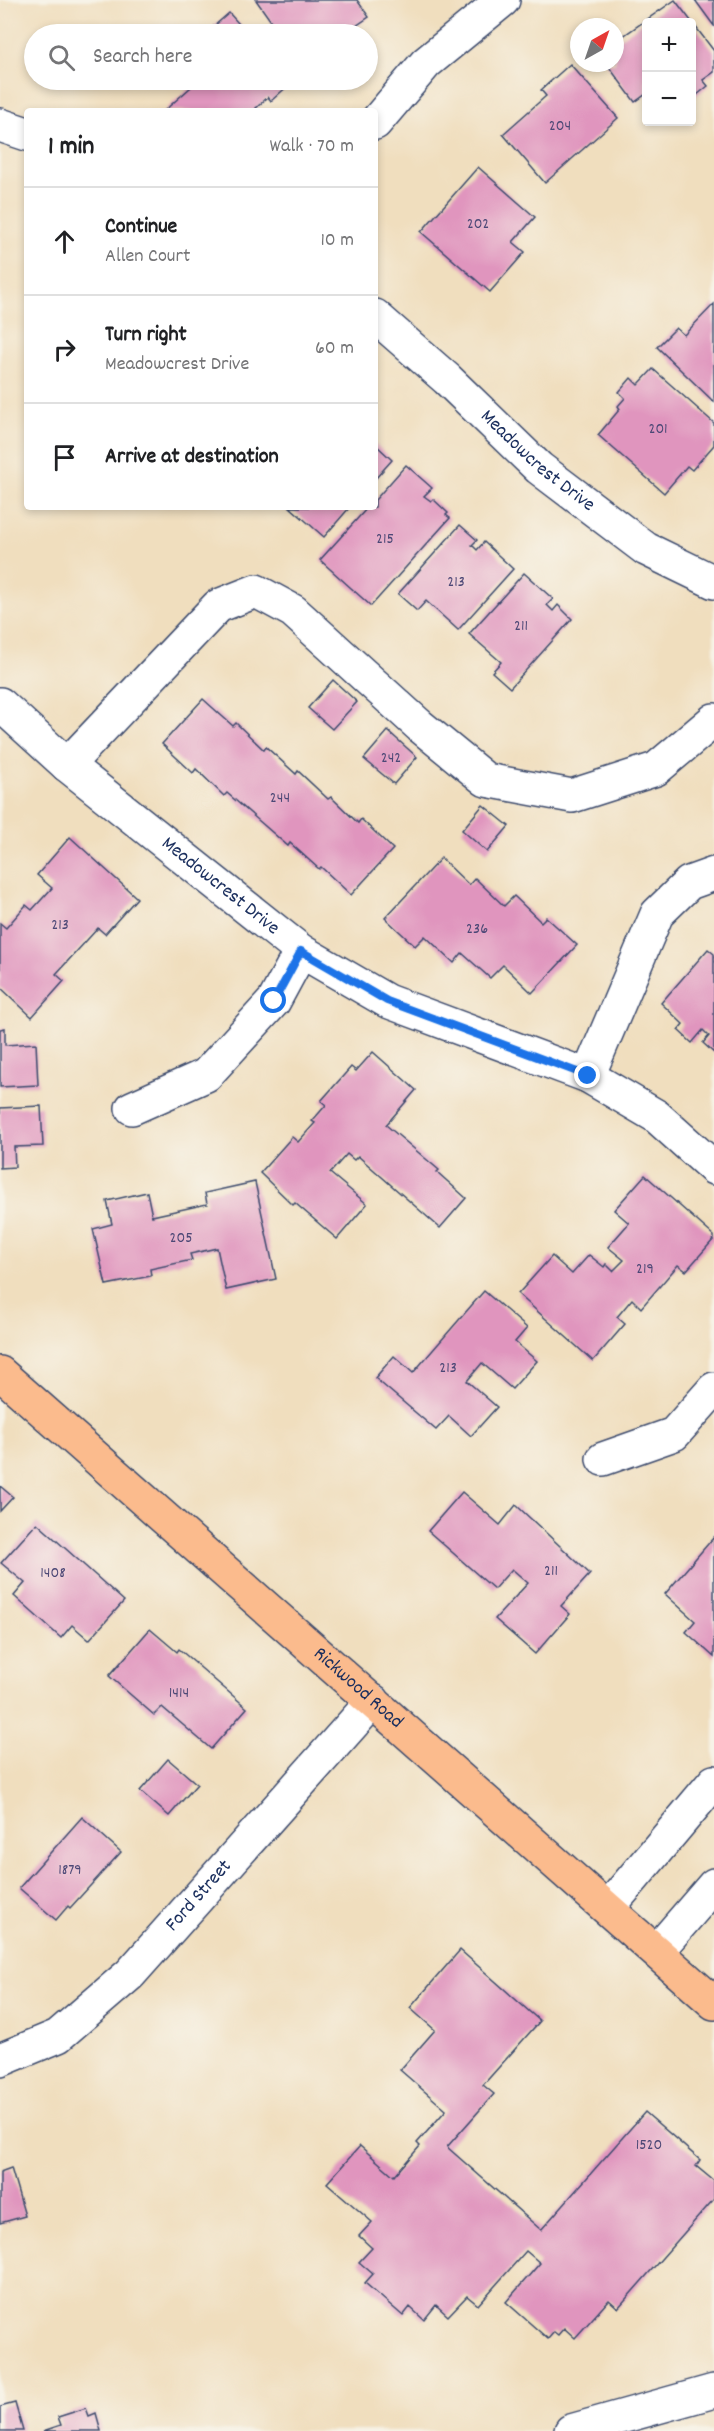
<!DOCTYPE html>
<html lang="en">
<head>
<meta charset="utf-8">
<style>
	body { margin:0; font-family:Dekko,sans-serif; background:#f6f6f6; color:#202124 }
	.controls { position:absolute; right:18px; top:18px; display:grid; overflow:hidden; border-radius:6px; box-shadow:0 3px 9px #0003 }
	.controls button { width:54px; height:54px; display:grid; place-items:center; padding:0; border:0; border-bottom:2px solid #e0e0e0; background:#fff; color:#202124; font:30px sans-serif }
	.compass { position:absolute; left:570px; top:18px; width:54px; height:54px; border-radius:50%; background:#fff; box-shadow:0 3px 9px #0003; rotate:40deg }
	.stop { position:absolute; width:18px; height:18px; margin:-14px; border:4px solid #1a73e8; border-radius:50%; background:#fff }
	.stop.end { background:#1a73e8; border-color:#fff; box-shadow:0 2px 6px #0008 }
	.list { margin:0; padding:0; list-style:none }
	h2 { display:flex; justify-content:space-between; align-items:center; height:78px; margin:0; padding:0 24px; font-size:26px }
	h2 small { font-size:20px; font-weight:400; color:#757577 }
	.list li { display:grid; grid-template-columns:39px 1fr auto; gap:18px; align-items:center; box-sizing:border-box; height:108px; padding:0 24px; border-top:2px solid #e0e0e0 }
	.list b { display:block; font-size:22px; white-space:nowrap }
	.list p { margin:0; font-size:20px; white-space:nowrap; color:#757577 }
	.list em { font-size:20px; font-style:normal; color:#757577 }
	.icon { flex:none; width:33px; height:33px; fill:none; stroke:currentColor; stroke-width:2; stroke-linecap:round; stroke-linejoin:round }
	.map { position:relative; flex:none; width:714px; height:2431px; overflow:hidden }
	.search { position:absolute; background:#fff; box-shadow:0 3px 9px #0003; left:24px; top:24px; width:354px; height:66px; display:flex; align-items:center; gap:15px; box-sizing:border-box; padding:0 21px; border-radius:33px; color:#757577; font-size:22px }
	.panel { position:absolute; background:#fff; box-shadow:0 3px 9px #0003; left:24px; top:108px; width:354px; height:402px; border-radius:6px }
	.map>svg:first-child { display:block }
</style>
</head>
<body>
<div class="map">
<svg width="714" height="2431" viewBox="0 0 714 2431">
	<rect width="100%" height="100%" fill="#f7f3e8"/>
	<filter id="ink" filterUnits="userSpaceOnUse"><feTurbulence type="fractalNoise" baseFrequency=".0167" numOctaves="2"/><feDisplacementMap in="SourceGraphic" scale="12" xChannelSelector="R" yChannelSelector="G"/><feConvolveMatrix kernelMatrix="1 2 1 2 8 2 1 2 1" color-interpolation-filters="sRGB"/></filter>
	<filter id="wash" filterUnits="userSpaceOnUse"><feTurbulence type="fractalNoise" baseFrequency=".008" numOctaves="4" result="noise"/><feDisplacementMap in="SourceGraphic" scale="24" xChannelSelector="R" yChannelSelector="G"/><feGaussianBlur stdDeviation="1.35" result="paint"/><feColorMatrix in="noise" values="0 0 0 0 0 0 0 0 0 0 0 0 0 0 0 0 0 1.4 0 .05"/><feComposite in="paint" operator="in"/></filter>
	<g filter="url(#wash)">
		<rect width="100%" height="100%" fill="#f0debe"/>
		<g id="blocks">
			<!-- building -->
			<g fill="#e095be">
				<path d="M 256,0 L 357,0 L 369,17 L 344,34 L 280,34 Z"/>
				<path d="M 675,0 L 714,51 L 714,72 L 703,80 L 708,86 L 692,99 L 692,22 L 646,22 L 646,94 L 635,102 L 606,63 L 615,63 L 616,41 Z"/>
				<path d="M 695,0 L 714,0 L 714,26 Z"/>
				<path d="M 229,13 L 248,34 L 205,34 Z"/>
				<path d="M 570,64 L 618,118 L 545,183 L 503,134 L 546,96 L 541,90 Z"/>
				<path d="M 199,80 L 288,80 L 291,83 L 271,101 L 268,97 L 256,108 L 259,111 L 164,111 Z"/>
				<path d="M 478,167 L 535,217 L 513,242 L 525,252 L 490,292 L 421,232 Z"/>
				<path d="M 714,304 L 714,402 L 657,347 L 676,328 L 684,335 Z"/>
				<path d="M 653,369 L 714,423 L 714,445 L 692,470 L 687,466 L 664,493 L 598,435 L 620,409 L 618,406 L 625,398 L 619,392 L 631,378 L 638,385 Z"/>
				<path d="M 375,444 L 392,460 L 375,479 Z"/>
				<path d="M 406,465 L 432,488 L 424,496 L 431,501 L 433,499 L 448,513 L 446,515 L 450,518 L 371,606 L 320,560 L 368,507 L 375,507 L 375,500 Z"/>
				<path d="M 290,507 L 350,507 L 324,537 Z"/>
				<path d="M 460,525 L 477,540 L 472,545 L 477,550 L 484,542 L 513,569 L 458,630 L 426,601 L 417,611 L 398,594 Z"/>
				<path d="M 524,573 L 553,599 L 547,605 L 553,611 L 558,605 L 572,619 L 510,688 L 492,672 L 501,662 L 469,634 Z"/>
				<path d="M 333,680 L 357,702 L 332,729 L 308,708 Z"/>
				<path d="M 203,699 L 233,726 L 236,723 L 264,750 L 266,747 L 296,774 L 298,771 L 328,799 L 331,797 L 358,823 L 361,819 L 393,849 L 351,895 L 321,867 L 319,869 L 290,843 L 288,846 L 227,793 L 224,796 L 196,769 L 193,773 L 162,744 Z"/>
				<path d="M 388,731 L 417,757 L 394,784 L 364,759 Z"/>
				<path d="M 483,805 L 509,826 L 487,852 L 462,830 Z"/>
				<path d="M 70,837 L 137,898 L 105,934 L 98,928 L 56,974 L 64,981 L 32,1017 L 0,987 L 0,923 L 6,928 L 26,905 L 32,910 L 52,888 L 37,875 Z"/>
				<path d="M 441,858 L 469,885 L 475,878 L 504,906 L 514,896 L 541,922 L 546,917 L 577,945 L 532,993 L 503,965 L 490,978 L 462,953 L 454,963 L 425,936 L 415,946 L 385,918 Z"/>
				<path d="M 708,949 L 714,954 L 714,1053 L 703,1043 L 709,1036 L 703,1030 L 692,1043 L 678,1030 L 683,1024 L 661,1003 Z"/>
				<path d="M 5,1028 L 5,1045 L 36,1043 L 38,1085 L 0,1087 L 0,1029 Z"/>
				<path d="M 373,1052 L 416,1090 L 386,1125 L 439,1170 L 437,1172 L 466,1198 L 440,1228 L 358,1156 L 354,1160 L 347,1154 L 330,1173 L 367,1204 L 337,1239 L 295,1203 L 293,1205 L 260,1173 L 292,1137 L 298,1142 L 315,1123 L 312,1121 L 326,1105 L 321,1101 L 351,1067 L 356,1071 Z"/>
				<path d="M 41,1106 L 43,1146 L 14,1147 L 15,1167 L 0,1168 L 0,1108 Z"/>
				<path d="M 645,1175 L 714,1236 L 714,1239 L 686,1271 L 678,1265 L 641,1308 L 632,1299 L 617,1317 L 625,1324 L 593,1361 L 518,1294 L 552,1256 L 572,1274 L 589,1255 L 604,1267 L 606,1264 L 613,1271 L 624,1260 L 608,1247 L 629,1223 L 614,1210 Z"/>
				<path d="M 255,1182 L 276,1279 L 226,1290 L 217,1248 L 190,1254 L 192,1260 L 150,1269 L 151,1276 L 106,1285 L 93,1229 L 112,1224 L 107,1201 L 147,1192 L 152,1216 L 207,1204 L 205,1193 Z"/>
				<path d="M 484,1291 L 527,1328 L 515,1342 L 537,1361 L 512,1389 L 482,1363 L 467,1381 L 497,1407 L 471,1436 L 449,1416 L 436,1430 L 375,1378 L 394,1356 L 413,1373 Z"/>
				<path d="M 0,1486 L 13,1497 L 0,1511 Z"/>
				<path d="M 462,1492 L 500,1525 L 516,1505 L 590,1574 L 561,1606 L 570,1614 L 535,1654 L 495,1619 L 528,1583 L 512,1569 L 494,1589 L 428,1531 Z"/>
				<path d="M 37,1523 L 124,1601 L 89,1640 L 72,1625 L 61,1638 L 14,1596 L 25,1583 L 1,1563 Z"/>
				<path d="M 714,1537 L 714,1657 L 686,1632 L 695,1621 L 665,1594 Z"/>
				<path d="M 150,1629 L 177,1652 L 179,1649 L 247,1708 L 211,1749 L 162,1707 L 154,1715 L 109,1676 Z"/>
				<path d="M 168,1759 L 197,1784 L 169,1816 L 140,1791 Z"/>
				<path d="M 82,1817 L 121,1852 L 70,1908 L 68,1906 L 56,1920 L 19,1888 Z"/>
				<path d="M 460,1950 L 540,2021 L 483,2085 L 494,2094 L 447,2147 L 541,2230 L 645,2112 L 700,2160 L 696,2166 L 714,2181 L 714,2199 L 618,2308 L 609,2300 L 575,2338 L 564,2328 L 558,2335 L 554,2332 L 548,2339 L 506,2302 L 540,2263 L 526,2251 L 478,2305 L 467,2296 L 448,2316 L 436,2305 L 424,2320 L 410,2307 L 403,2316 L 365,2283 L 373,2274 L 359,2262 L 372,2248 L 359,2236 L 372,2222 L 327,2183 L 360,2146 L 394,2176 L 420,2146 L 417,2143 L 446,2110 L 400,2070 L 435,2030 L 410,2008 Z"/>
				<path d="M 11,2168 L 25,2216 L 0,2223 L 0,2172 Z"/>
				<path d="M 15,2403 L 23,2431 L 0,2431 L 0,2407 Z"/>
				<path d="M 86,2408 L 89,2416 L 96,2413 L 101,2431 L 43,2431 L 61,2425 L 58,2417 Z"/>
			</g>
		</g>
	</g>
	<g filter="url(#ink)">
		<use href="#blocks" fill-opacity="0" stroke="#3b496c" stroke-width="1.5"/>
		<g fill="none" stroke-linecap="round" stroke-linejoin="round">
			<defs>
				<g id="minor">
					<path d="M 375,123 L 426,63 L 503,0"/>
					<path d="M 0,125 L 27,134"/>
					<path id="s1" d="M 375,316 L 447,379 L 539,468 L 646,549 L 714,582"/>
					<path id="s2" d="M 0,704 L 67,765 L 301,951 L 387,1001 L 588,1076 L 656,1116 L 714,1168"/>
					<path d="M 67,765 L 218,606 L 256,591 L 293,611 L 420,726 L 486,780 L 572,796 L 656,769 L 714,720"/>
					<path d="M 588,1076 L 657,914 L 689,883 L 714,874"/>
					<path d="M 132,1108 L 206,1075 L 274,1001 L 301,951"/>
					<path d="M 603,1459 L 674,1434 L 714,1389"/>
					<path d="M 608,1908 L 714,1782"/>
					<path d="M 657,1951 L 714,1885"/>
					<path id="s3" d="M 0,2060 L 58,2036 L 130,1974 L 373,1701"/>
					<path d="M 571,2431 L 714,2391"/>
				</g>
				<g id="major">
					<path id="s4" d="M 0,1373 L 714,2003"/>
				</g>
			</defs>
			<!-- minor casing -->
			<use href="#minor" stroke="#3b496c" stroke-width="36"/>
			<!-- major casing -->
			<use href="#major" stroke="#3b496c" stroke-width="36"/>
			<!-- minor -->
			<use href="#minor" stroke="#fff" stroke-width="33"/>
			<!-- major -->
			<use href="#major" stroke="#fbbb8d" stroke-width="33"/>
		</g>
	</g>
	<g fill="none" stroke-linecap="round" stroke-linejoin="round" filter="url(#ink)">
		<!-- route -->
		<path stroke="#1a73e8" stroke-width="8" d="M 274,1001 L 301,951 L 387,1001 L 588,1076"/>
	</g>
	<g text-anchor="middle" dominant-baseline="central" stroke-width="6" stroke-linejoin="round" paint-order="stroke">
		<!-- number labels -->
		<g font-size="16" fill="#4c4876">
			<text x="560" y="126">204</text>
			<text x="478" y="224">202</text>
			<text x="658" y="429">201</text>
			<text x="385" y="539">215</text>
			<text x="456" y="582">213</text>
			<text x="521" y="626">211</text>
			<text x="391" y="758">242</text>
			<text x="280" y="798">244</text>
			<text x="60" y="925">213</text>
			<text x="477" y="929">236</text>
			<text x="181" y="1238">205</text>
			<text x="645" y="1269">219</text>
			<text x="448" y="1368">213</text>
			<text x="551" y="1571">211</text>
			<text x="53" y="1573">1408</text>
			<text x="179" y="1693">1414</text>
			<text x="70" y="1870">1879</text>
			<text x="649" y="2145">1520</text>
		</g>
		<!-- street labels -->
		<g font-size="20" fill="#1b2f5e" stroke="#f7f3e8">
			<text stroke="none"><textPath href="#s1" startOffset="218">Meadowcrest Drive</textPath></text>
			<text stroke="none"><textPath href="#s2" startOffset="286">Meadowcrest Drive</textPath></text>
			<text stroke="none"><textPath href="#s4" startOffset="477">Rickwood Road</textPath></text>
			<text stroke="none"><textPath href="#s3" startOffset="262">Ford Street</textPath></text>
		</g>
	</g>
</svg>
<div class="controls">
<button>+</button>
<button>−</button>
</div>
<svg class="compass" viewBox="-18 -18 36 36"><path d="M0-13l5 13h-10z" fill="#e53935"/><path d="M0 13l5-13h-10z" fill="#757577"/></svg>
<div class="stop" style="left:274px;top:1001px"></div>
<div class="stop end" style="left:588px;top:1076px"></div>
<div class="search"><svg class="icon" aria-label="search" viewBox="0 0 24 24"><circle cx="10" cy="10" r="6"/><path d="M15 15l6 6"/></svg>Search here</div>
<section class="panel">
<h2>1 min<small>Walk · 70 m</small></h2>
<ul class="list">
<li><svg class="icon" aria-label="ahead" viewBox="0 0 24 24"><path d="M12 20V5M6 11l6-6 6 6"/></svg><div><b>Continue</b><p>Allen Court</p></div><em>10 m</em></li>
<li><svg class="icon" aria-label="right" viewBox="0 0 24 24"><path d="M7 20v-9h11M14 6l5 5-5 5"/></svg><div><b>Turn right</b><p>Meadowcrest Drive</p></div><em>60 m</em></li>
<li><svg class="icon" aria-label="arrive" viewBox="0 0 24 24"><path d="M6 21V4h12l-3 4 3 4H6"/></svg><div><b>Arrive at destination</b></div></li>
</ul>
</section>
</div>
</body>
</html>
